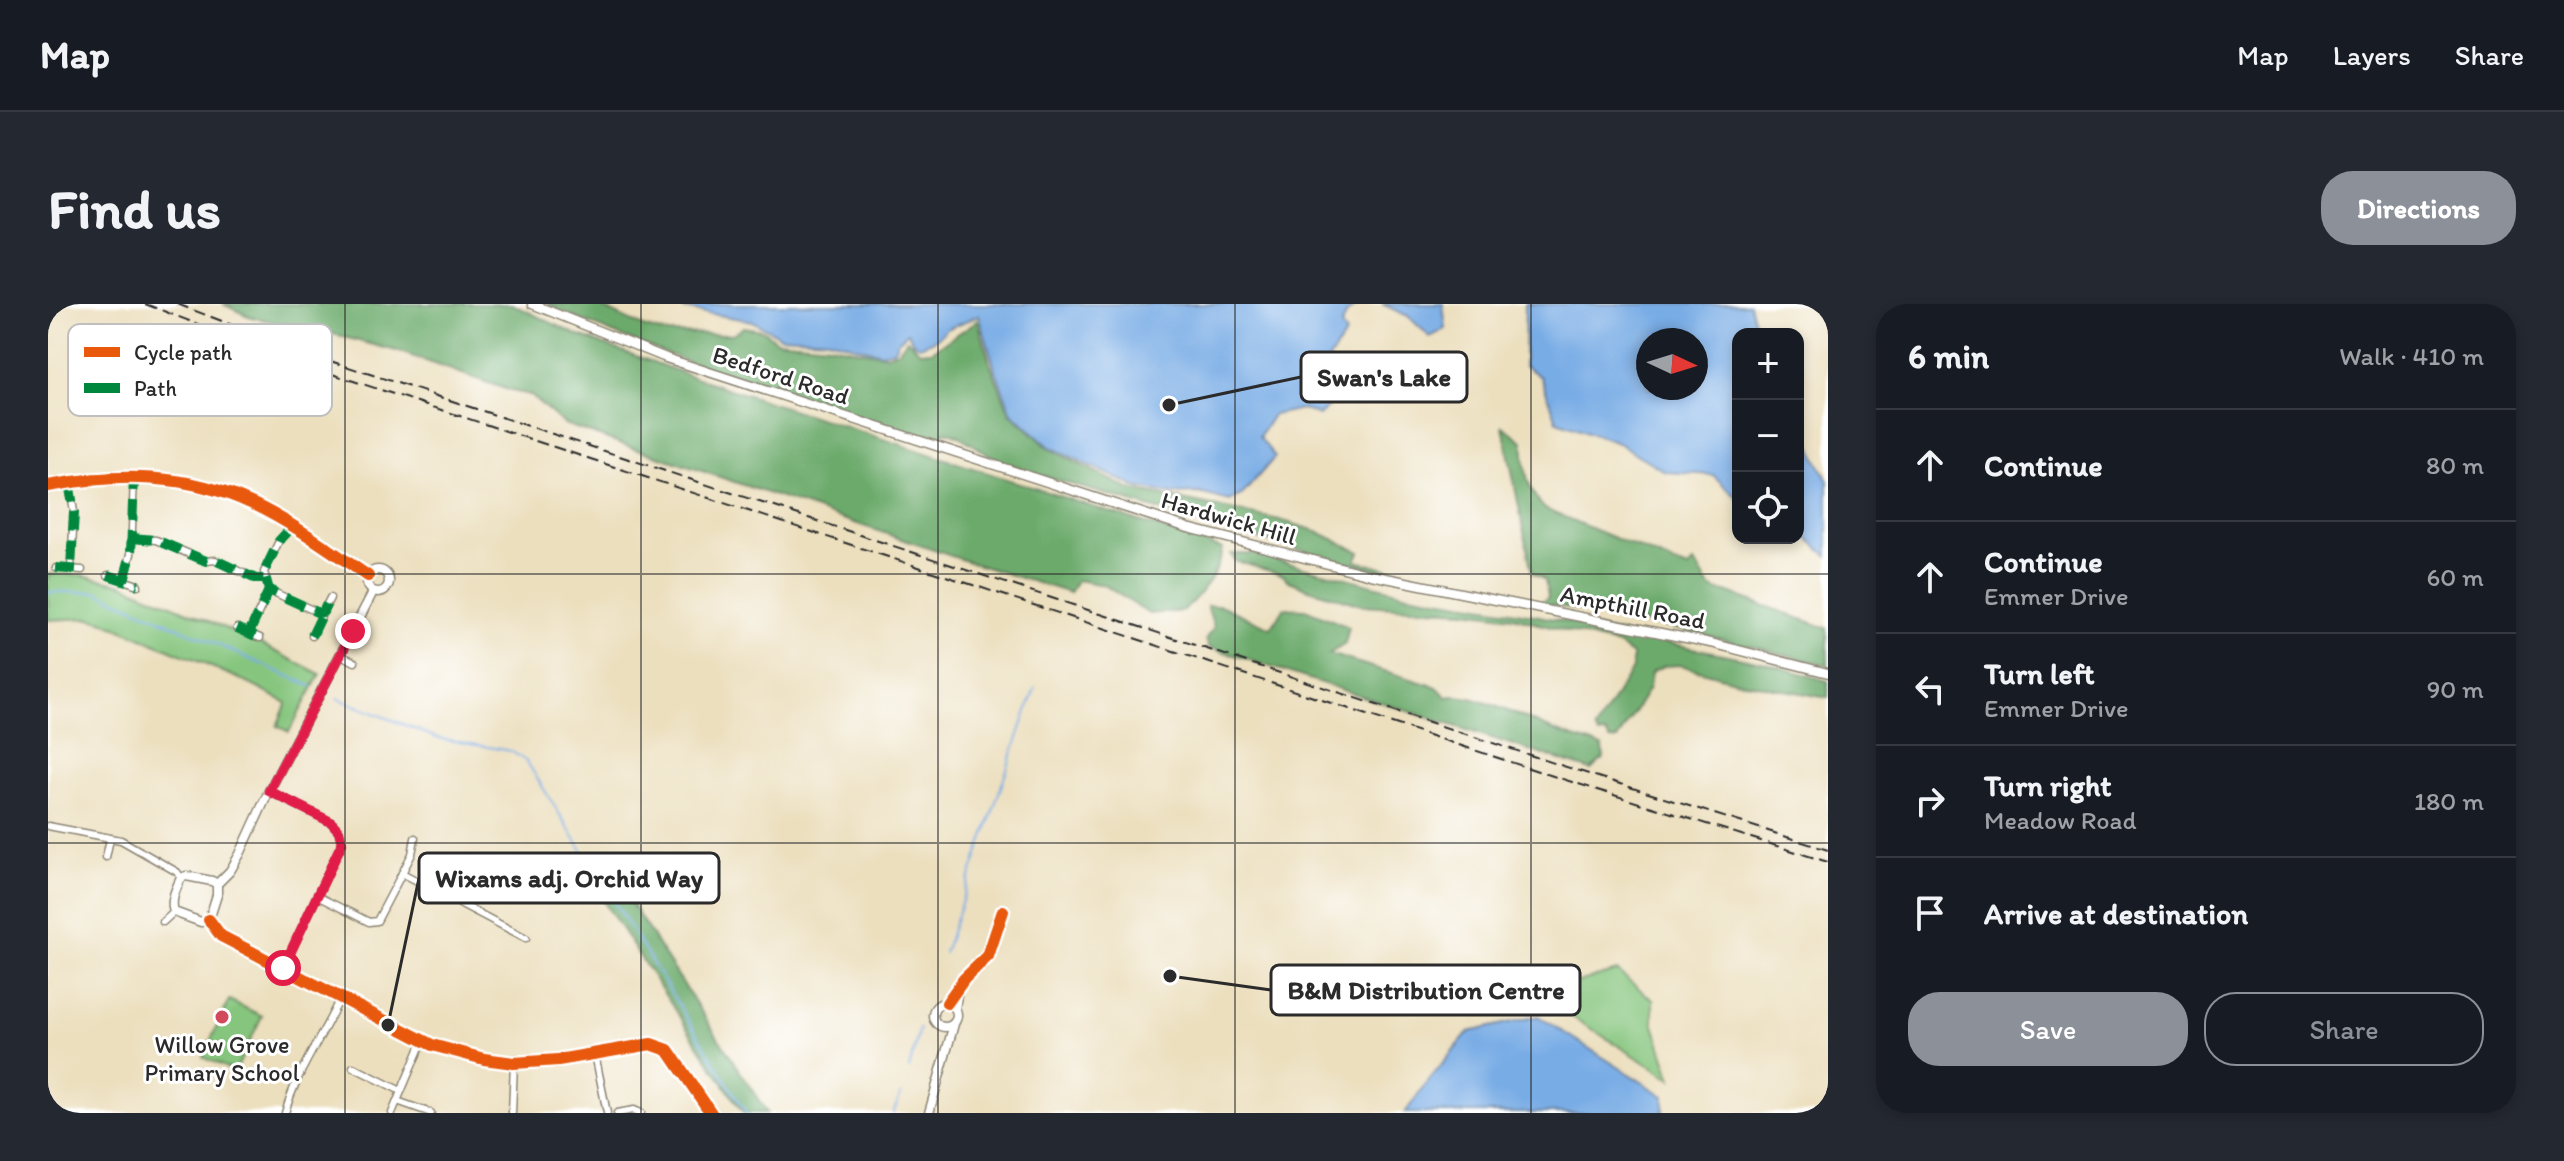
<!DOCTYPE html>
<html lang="en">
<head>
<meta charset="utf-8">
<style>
	body { margin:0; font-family:Itim,sans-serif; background:#242831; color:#f1f3f6 }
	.controls { position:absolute; right:24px; top:24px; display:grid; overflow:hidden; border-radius:16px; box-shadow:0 4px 12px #0003 }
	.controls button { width:72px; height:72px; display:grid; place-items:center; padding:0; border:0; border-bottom:2px solid #363941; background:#171b24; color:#f1f3f6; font:40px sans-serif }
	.compass { position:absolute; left:1588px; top:24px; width:72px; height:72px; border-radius:50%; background:#171b24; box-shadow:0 4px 12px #0003; rotate:94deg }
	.stop { position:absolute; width:24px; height:24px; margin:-18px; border:6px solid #e11d48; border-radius:50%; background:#fff }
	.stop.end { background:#e11d48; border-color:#fff; box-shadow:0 2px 8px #0008 }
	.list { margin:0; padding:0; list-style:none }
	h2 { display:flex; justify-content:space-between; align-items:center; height:104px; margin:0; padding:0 32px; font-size:34px }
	h2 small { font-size:26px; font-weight:400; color:#9ea1a6 }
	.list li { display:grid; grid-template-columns:52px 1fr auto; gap:24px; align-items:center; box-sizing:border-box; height:112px; padding:0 32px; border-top:2px solid #363941 }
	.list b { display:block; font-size:30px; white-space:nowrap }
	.list p { margin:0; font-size:26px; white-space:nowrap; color:#9ea1a6 }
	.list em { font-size:26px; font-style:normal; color:#9ea1a6 }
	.actions { display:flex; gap:16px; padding:24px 32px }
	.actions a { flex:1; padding:18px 0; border:2px solid #8c9099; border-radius:32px; text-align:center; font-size:28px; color:#8c9099 }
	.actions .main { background:#8c9099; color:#fff }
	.icon { flex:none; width:44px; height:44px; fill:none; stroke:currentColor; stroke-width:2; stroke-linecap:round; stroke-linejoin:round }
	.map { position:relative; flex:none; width:1780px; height:809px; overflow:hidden; border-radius:32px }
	header { display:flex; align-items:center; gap:48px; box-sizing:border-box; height:112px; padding:0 40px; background:#171b24; border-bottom:2px solid #363941 }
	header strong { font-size:38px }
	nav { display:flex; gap:44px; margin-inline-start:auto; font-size:28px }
	.intro { display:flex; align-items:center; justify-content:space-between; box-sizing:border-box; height:192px; padding:0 48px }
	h1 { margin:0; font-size:56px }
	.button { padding:20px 36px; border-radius:32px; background:#8c9099; color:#fff; font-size:28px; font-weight:700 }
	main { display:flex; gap:48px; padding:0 48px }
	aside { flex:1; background:#171b24; border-radius:32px; box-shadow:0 4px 12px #0003 }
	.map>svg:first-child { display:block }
</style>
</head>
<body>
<header>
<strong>Map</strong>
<nav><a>Map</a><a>Layers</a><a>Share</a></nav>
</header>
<div class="intro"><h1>Find us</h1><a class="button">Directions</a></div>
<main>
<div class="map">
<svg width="1780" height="809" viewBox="0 0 1780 809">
	<rect width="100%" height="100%" fill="#fff"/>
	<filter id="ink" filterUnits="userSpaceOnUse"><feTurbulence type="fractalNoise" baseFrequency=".0125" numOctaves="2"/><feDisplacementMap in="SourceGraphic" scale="16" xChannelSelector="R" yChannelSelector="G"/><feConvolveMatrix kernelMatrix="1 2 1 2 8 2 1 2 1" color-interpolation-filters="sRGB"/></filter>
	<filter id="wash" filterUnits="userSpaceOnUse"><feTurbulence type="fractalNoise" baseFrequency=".006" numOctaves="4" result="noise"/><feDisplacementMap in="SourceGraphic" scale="32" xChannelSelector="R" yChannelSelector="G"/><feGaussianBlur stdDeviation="1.8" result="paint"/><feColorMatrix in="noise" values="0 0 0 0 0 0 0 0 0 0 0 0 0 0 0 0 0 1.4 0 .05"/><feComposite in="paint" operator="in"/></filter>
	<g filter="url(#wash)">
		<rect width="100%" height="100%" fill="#ecdfbe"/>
		<!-- green -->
		<g fill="#85c57d" stroke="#587854" stroke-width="2">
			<path d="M 0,270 L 34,271 L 75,280 L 211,339 L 272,370 L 241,428 L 229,422 L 239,399 L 192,375 L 56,318 L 43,314 L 0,316 Z"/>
			<path d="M 1569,667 L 1605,696 L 1605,718 L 1624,775 L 1487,690 Z"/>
			<path d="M 181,696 L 214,712 L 187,768 L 155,753 Z"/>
		</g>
		<!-- forest -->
		<g fill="#6caa6c" stroke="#4c6a4c" stroke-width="2">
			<path d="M 175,0 L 464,0 L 529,31 L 672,82 L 1175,245 C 1169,272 1154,287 1136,307 L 1101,310 L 1056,281 L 1029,276 L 1022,289 L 924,259 L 516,120 L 482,91 L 463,87 L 352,48 L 270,26 L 202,13 Z"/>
			<path d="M 498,0 L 547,0 L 595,23 L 616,29 L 684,30 L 696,23 L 714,26 L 728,36 L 781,41 L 839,51 L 850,47 L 859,35 L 872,47 L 884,47 L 930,16 L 942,59 L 962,109 L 1002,145 L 1081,185 L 1232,216 L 1269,227 L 1312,248 L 1308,257 L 1356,268 L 1356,273 L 1195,231 L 978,167 L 945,153 L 911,132 L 898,127 L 887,138 C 757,94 623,59 498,0 Z"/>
			<path d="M 1455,122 L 1475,137 C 1477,164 1477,185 1497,205 L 1640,265 L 1646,259 C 1660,272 1654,286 1678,288 L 1779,324 L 1780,361 L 1649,329 L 1493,299 L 1500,293 L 1497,276 L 1484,269 Z"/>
			<path d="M 1183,250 L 1205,250 L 1360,290 L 1486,311 L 1645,344 L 1714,358 L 1780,377 L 1780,394 L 1693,378 L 1632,361 L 1616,362 L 1603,368 L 1601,384 L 1569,436 L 1562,436 L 1558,430 L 1551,431 L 1547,426 L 1584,365 L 1584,351 L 1570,341 L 1465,313 L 1416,307 L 1313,301 L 1258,284 L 1239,276 L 1236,271 L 1187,257 Z"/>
			<path d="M 1159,301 L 1172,301 L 1223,324 L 1236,304 L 1257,305 L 1301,323 L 1297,340 L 1281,350 L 1389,383 L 1399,393 C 1423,386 1482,418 1507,427 C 1522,433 1539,438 1555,443 L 1556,454 L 1543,466 L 1161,343 L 1158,335 L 1166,323 Z"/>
			<path d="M 530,559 L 558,561 L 719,809 L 695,809 Z"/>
		</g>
		<!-- water -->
		<g fill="#78ace5" stroke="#526c88" stroke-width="2" fill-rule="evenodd">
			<path d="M 630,0 L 1311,0 L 1299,9 L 1293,23 L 1298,30 L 1281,55 L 1286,72 L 1286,96 L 1271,112 L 1254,105 L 1225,111 L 1211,133 L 1227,153 L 1195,190 L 1182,197 L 1151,189 L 1124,190 L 1088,183 L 1002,143 L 964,109 L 946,62 L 931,11 L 899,25 L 887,36 L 872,42 L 865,38 L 860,28 L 849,38 L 846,46 L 833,49 L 780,35 L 732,32 L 704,17 L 636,5 Z"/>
			<path d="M 1334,0 L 1395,0 L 1398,25 L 1382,33 L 1360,12 Z"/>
			<path d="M 1477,0 L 1701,0 L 1710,30 L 1690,30 L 1690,195 L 1665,171 L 1618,168 L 1570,139 L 1509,117 L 1493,73 L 1476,61 ZM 1648,36 L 1648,84 L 1600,84 L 1600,36 Z"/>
			<path d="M 1750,107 L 1765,147 L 1780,177 L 1780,252 L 1750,226 Z"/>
			<path d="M 1490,712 L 1616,792 L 1615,809 L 1357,809 L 1377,781 L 1421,728 Z"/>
		</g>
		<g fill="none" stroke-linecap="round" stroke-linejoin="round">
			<!-- stream -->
			<g stroke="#78ace5" stroke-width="2">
				<path d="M 0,288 L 50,288 L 263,382"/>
				<path d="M 289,394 L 389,434 L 463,447 L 479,458 L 698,809"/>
				<path d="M 896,649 L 987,384"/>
				<path d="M 861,765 L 871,725"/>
				<path d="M 845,809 L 853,790"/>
			</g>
		</g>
	</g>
	<g filter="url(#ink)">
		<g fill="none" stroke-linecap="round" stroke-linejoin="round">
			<defs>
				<g id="street">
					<path d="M 21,178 L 26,208 L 23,264"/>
					<path d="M 244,223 L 231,237 L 216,268 L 221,286 L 271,309 L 275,308 L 282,294"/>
					<path d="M 84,234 L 108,236 L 158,257 L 167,256 L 208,275 L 216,275"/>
					<path d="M 8,264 L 34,266"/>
					<path d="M 60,271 L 90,281"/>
					<path d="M 76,276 L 83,250 L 86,173"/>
					<path d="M 189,324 L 212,334"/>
					<path d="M 201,329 L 221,286"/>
					<path d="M 264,332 L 273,313 L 271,309"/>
					<path d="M 293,351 L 307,358"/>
					<path d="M 221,487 L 283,518 L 291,527 L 294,539 L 235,664"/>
					<path d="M 0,522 L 73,536 L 129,568 L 133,574"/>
					<path d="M 58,553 L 62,535"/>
					<path d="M 354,569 L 478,634"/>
					<path d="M 271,593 L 321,618 L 329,617 L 364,550 L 367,534"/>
					<path d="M 115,618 L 126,608"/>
					<path d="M 899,699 L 916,675 L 940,652 L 955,607"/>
					<path d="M 908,705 L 911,686"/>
					<path d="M 547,750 L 559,809"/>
					<path d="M 305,763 L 353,787"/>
					<path d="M 349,797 L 383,809"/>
					<path d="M 237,809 C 248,768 275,732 293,692"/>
					<path d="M 344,809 L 375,736"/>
					<path d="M 464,809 L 466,759"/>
					<path d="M 569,809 L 586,806 L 593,809"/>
				</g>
				<g id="secondary">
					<path d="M 484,0 L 618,54 L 1140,224 L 1323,271 L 1663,339 L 1780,369"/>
					<path d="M 0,182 C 70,169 139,169 205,200 C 245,219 283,247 320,272"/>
					<circle cx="330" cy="277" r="11"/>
					<path d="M 138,572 L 164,577 L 169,580 L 169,591 L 161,616 L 153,618 L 126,608 C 122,596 128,585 133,574 Z"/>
					<path d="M 169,580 L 182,567 L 192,550 L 221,487 L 325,288"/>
					<path d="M 161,616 L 173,632 L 384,741 L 436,755 L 466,759 L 510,756 L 603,740 L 620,746 L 663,809"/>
					<circle cx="897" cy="711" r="12"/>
					<path d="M 881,809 L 906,720"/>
				</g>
			</defs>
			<!-- street casing -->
			<use href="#street" stroke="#8c8574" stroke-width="9"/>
			<!-- secondary casing -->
			<use href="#secondary" stroke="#8c8574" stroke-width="11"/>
			<!-- street -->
			<use href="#street" stroke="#fff" stroke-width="6"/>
			<!-- secondary -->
			<use href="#secondary" stroke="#fff" stroke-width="8"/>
			<!-- rail -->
			<g stroke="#2b2b2b" stroke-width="2" stroke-dasharray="12 6" stroke-linecap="butt">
				<path d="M 97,0 L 254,60 L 1505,472 L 1780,558"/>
				<path d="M 129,0 L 258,49 L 1509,460 L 1780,546"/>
			</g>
			<!-- quiet -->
			<g stroke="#00873e" stroke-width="10" stroke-dasharray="20 10" stroke-linecap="butt">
				<path d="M 21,178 L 26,208 L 23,264"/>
				<path d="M 244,223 L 231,237 L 216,268 L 221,286 L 271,309 L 275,308 L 282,294"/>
				<path d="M 84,234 L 108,236 L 158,257 L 167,256 L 208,275 L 216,275"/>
				<path d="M 8,264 L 34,266"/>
				<path d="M 60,271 L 90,281"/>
				<path d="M 76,276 L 83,250 L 86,173"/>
				<path d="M 189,324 L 212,334"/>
				<path d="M 201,329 L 221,286"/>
				<path d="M 264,332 L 273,313 L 271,309"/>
			</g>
			<defs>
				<g id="cycleway">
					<path d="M 0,182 C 70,169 139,169 205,200 C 245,219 283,247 320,272"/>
					<path d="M 161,616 L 173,632 L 384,741 L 436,755 L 466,759 L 510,756 L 603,740 L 620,746 L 663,809"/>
					<path d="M 899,699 L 916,675 L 940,652 L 955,607"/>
				</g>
			</defs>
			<!-- cycleway casing -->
			<use href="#cycleway" stroke="#fff" stroke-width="17"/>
			<!-- cycleway -->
			<use href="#cycleway" stroke="#e8590c" stroke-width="12"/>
		</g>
	</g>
	<g fill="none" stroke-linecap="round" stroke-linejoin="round" filter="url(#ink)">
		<!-- route -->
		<path stroke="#e11d48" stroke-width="10" d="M 235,664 L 294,539 L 291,527 L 283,518 L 221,487 L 305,327"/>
	</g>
	<!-- grid -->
	<path fill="none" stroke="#2b2b2b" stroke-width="2" stroke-opacity="0.55" d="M 297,0 L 297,809M 593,0 L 593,809M 890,0 L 890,809M 1187,0 L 1187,809M 1483,0 L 1483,809M 0,270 L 1780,270M 0,539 L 1780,539"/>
	<!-- markers -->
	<circle fill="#d1495b" stroke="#fff" stroke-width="3" cx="174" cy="713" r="8"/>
	<g text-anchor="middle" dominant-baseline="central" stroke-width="6" stroke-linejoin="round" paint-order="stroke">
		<!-- street labels -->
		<g font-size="24" fill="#2b2b2b" stroke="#fff">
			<text transform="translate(733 71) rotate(18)">Bedford Road</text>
			<text transform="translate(1181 214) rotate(16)">Hardwick Hill</text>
			<text transform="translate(1585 303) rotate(11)">Ampthill Road</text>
		</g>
		<!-- poi labels -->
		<g font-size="24" fill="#2b2b2b" stroke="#fff">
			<text x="174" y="740">Willow Grove<tspan x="174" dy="28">Primary School</tspan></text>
		</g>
	</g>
	<!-- legend -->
	<rect x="20" y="20" width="264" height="92" rx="12" fill="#fff" stroke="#bfbfbf" stroke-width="2"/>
	<rect x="36" y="43" width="36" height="10" fill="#e8590c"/>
	<rect x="36" y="79" width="36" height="10" fill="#00873e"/>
	<g font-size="22" fill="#2b2b2b">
		<text x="86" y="56">Cycle path</text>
		<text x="86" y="92">Path</text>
	</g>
	<!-- callouts -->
	<path fill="none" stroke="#2b2b2b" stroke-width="3" d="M1121 101L1253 73M340 721L371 574M1122 672L1223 686"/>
	<g fill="#2b2b2b" stroke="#fff" stroke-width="3">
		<circle cx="1121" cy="101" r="8"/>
		<circle cx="340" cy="721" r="8"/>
		<circle cx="1122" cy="672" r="8"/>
	</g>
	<g fill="#fff" stroke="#2b2b2b" stroke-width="3">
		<rect x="1253" y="48" width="166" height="50" rx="8"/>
		<rect x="371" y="549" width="300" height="50" rx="8"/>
		<rect x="1223" y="661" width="309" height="50" rx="8"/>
	</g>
	<g font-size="26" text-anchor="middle" font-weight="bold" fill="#2b2b2b">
		<text x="1336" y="82">Swan's Lake</text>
		<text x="521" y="583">Wixams adj. Orchid Way</text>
		<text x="1378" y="695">B&amp;M Distribution Centre</text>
	</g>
</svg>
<div class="controls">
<button>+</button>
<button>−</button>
<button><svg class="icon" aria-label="locate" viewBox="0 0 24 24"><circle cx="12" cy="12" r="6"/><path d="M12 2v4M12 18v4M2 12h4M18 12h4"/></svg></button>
</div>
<svg class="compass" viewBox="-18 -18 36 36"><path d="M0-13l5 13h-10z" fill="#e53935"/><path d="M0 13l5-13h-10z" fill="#9ea1a6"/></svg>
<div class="stop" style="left:235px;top:664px"></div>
<div class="stop end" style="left:305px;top:327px"></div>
</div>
<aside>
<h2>6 min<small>Walk · 410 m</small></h2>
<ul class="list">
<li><svg class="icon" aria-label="ahead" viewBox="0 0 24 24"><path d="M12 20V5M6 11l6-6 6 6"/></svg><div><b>Continue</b></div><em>80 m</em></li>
<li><svg class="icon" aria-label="ahead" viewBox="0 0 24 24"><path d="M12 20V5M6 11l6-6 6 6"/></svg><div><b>Continue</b><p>Emmer Drive</p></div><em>60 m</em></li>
<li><svg class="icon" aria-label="left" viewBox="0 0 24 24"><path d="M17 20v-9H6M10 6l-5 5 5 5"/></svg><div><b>Turn left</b><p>Emmer Drive</p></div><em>90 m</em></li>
<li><svg class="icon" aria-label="right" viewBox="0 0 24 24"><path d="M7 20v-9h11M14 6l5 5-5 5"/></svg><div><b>Turn right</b><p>Meadow Road</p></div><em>180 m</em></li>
<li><svg class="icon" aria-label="arrive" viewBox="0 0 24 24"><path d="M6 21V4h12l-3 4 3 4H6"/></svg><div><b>Arrive at destination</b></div></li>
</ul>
<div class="actions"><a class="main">Save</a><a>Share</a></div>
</aside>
</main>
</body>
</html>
